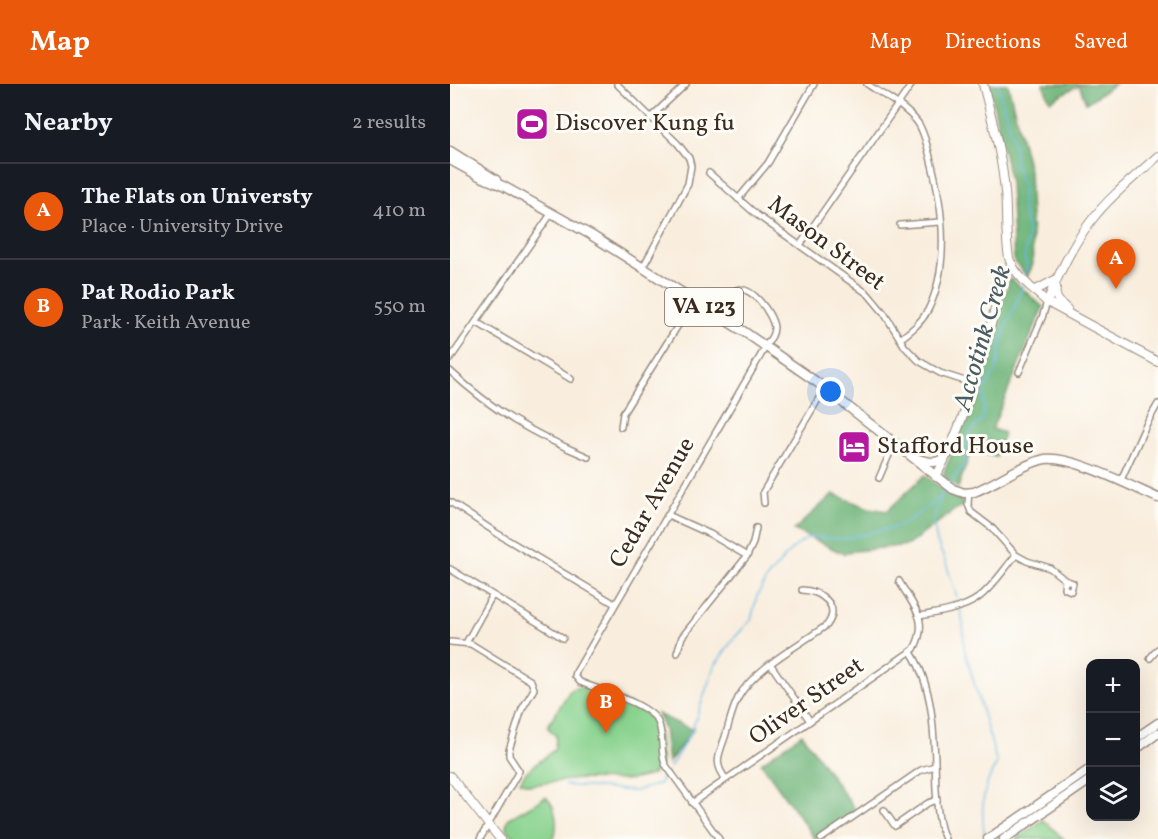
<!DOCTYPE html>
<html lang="en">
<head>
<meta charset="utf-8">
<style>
	body { margin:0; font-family:Vollkorn,serif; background:#20242c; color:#f1f3f6 }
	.controls { position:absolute; right:18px; bottom:18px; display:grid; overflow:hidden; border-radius:12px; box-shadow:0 6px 24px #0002 }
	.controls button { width:54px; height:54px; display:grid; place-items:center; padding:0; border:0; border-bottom:2px solid #363941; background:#171b24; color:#f1f3f6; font:30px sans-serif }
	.you { position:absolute; left:381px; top:308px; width:21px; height:21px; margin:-15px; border:4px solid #fff; border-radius:50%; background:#1a73e8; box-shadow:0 0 0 9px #1a73e833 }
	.badge { display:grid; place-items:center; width:39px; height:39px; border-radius:50%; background:#ea580c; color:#fff; font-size:20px; font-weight:700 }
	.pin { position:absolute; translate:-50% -50px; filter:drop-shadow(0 2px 3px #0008) }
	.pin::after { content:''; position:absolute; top:32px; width:21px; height:18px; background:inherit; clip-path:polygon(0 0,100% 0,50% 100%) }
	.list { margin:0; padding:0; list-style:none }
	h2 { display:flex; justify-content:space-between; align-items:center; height:78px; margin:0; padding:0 24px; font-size:26px }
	h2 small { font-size:20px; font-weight:400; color:#9ea1a6 }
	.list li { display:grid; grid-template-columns:39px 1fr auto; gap:18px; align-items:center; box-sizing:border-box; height:96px; padding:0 24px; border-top:2px solid #363941 }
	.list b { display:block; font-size:22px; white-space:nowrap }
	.list p { margin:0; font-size:20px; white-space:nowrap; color:#9ea1a6 }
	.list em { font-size:20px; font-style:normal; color:#9ea1a6 }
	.icon { flex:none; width:33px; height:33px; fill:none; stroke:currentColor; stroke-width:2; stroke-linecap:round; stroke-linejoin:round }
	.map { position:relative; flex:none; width:708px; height:755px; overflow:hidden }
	header { display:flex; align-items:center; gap:36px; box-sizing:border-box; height:84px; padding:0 30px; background:#ea580c; color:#fff }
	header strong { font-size:28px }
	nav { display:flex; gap:33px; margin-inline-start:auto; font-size:21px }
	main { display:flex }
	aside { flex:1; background:#171b24 }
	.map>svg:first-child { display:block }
</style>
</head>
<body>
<header>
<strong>Map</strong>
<nav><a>Map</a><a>Directions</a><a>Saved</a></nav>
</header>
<main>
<aside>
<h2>Nearby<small>2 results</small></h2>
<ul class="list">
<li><span class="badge">A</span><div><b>The Flats on Universty</b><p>Place · University Drive</p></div><em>410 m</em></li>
<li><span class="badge">B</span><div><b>Pat Rodio Park</b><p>Park · Keith Avenue</p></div><em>550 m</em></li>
</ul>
</aside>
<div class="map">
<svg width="708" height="755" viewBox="0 0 708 755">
	<rect width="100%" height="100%" fill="#fdfcf7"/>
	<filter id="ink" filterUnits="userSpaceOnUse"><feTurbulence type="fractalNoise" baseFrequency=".0167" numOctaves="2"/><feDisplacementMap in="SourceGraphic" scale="12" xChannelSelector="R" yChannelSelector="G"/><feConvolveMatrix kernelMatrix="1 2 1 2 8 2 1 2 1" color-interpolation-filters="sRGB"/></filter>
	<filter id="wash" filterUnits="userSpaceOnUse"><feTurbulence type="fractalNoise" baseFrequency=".008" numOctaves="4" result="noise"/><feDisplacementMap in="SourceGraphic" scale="24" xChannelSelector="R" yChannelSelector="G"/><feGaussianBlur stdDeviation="1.35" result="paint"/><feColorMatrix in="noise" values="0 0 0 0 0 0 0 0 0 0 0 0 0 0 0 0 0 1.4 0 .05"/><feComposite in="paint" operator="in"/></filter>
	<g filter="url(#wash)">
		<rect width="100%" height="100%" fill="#f9eede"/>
		<!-- green -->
		<g fill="#8ad38f" stroke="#627e56" stroke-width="1.5">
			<path d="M 136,603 C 154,610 198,623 206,641 C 211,652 209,666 212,678 L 202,691 L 180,696 L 128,695 L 79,701 L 70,697 L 76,688 L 105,665 L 106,652 L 97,643 L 119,608 L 124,604 Z"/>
			<path d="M 96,713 C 107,723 108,741 104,755 L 66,755 L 56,744 L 58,735 Z"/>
			<path d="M 593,736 L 614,755 L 566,755 Z"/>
		</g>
		<!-- forest -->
		<g fill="#6fb57a" stroke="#55704c" stroke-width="1.5">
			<path d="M 539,0 L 558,0 L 579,86 L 583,180 L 577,193 L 564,177 L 560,98 Z"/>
			<path d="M 593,0 L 665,0 L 636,19 L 629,1 L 600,17 Z"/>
			<path d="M 560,194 L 593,223 L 542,345 L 554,349 L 546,373 L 521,366 L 508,404 L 494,393 L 494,388 L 526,309 Z"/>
			<path d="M 475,391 L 498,410 L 511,414 L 513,422 L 506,425 L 458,461 L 396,468 L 394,470 L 344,446 L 383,410 L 419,424 L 437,427 Z"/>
			<path d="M 207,630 L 243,646 L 218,679 L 214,645 Z"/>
			<path d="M 352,650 L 406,727 L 365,755 L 311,679 Z"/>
		</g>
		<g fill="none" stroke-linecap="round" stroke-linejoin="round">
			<!-- stream -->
			<g stroke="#68b9e4" stroke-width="1.5">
				<path d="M 548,0 L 564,61 L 566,84 L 573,100 L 572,123 L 578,151 L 574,175 L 577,181 L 575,192"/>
				<path d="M 500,400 L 515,380 L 517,357 L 522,346 L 531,337 L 534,329 L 534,306 L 546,287 L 555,244 C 558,240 571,207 573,200"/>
				<path d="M 497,404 L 491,412 L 483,436 L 487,458 L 496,479 L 509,520"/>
				<path d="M 510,525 L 513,539 L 514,563 L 547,679 C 532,704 531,720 534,749"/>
				<path d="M 220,683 L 242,646 L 264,583 L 284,554 L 301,536 L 307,512 L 317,494 L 342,465 L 359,453 L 393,455 L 446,443 L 461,435 L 490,413"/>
				<path d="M 115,701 L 185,707 L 209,700 L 217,688"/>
			</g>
		</g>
	</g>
	<g filter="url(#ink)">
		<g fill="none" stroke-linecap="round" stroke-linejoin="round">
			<defs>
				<g id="street">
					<path d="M 167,0 L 228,60 L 239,74 L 241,82 L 238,100 L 193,183"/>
					<path d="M 417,0 C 433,11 456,23 468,39 C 474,48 476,58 479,69 C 492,117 501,180 478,226 C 471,239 461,247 450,255"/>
					<path d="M 200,34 L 236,0"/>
					<path d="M 259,89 L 307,131 L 418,210 L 434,229 L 455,263 L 469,277 L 490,289 L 524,300"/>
					<path d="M 288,115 L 318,79 L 364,0"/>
					<path d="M 450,141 L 490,138"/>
					<path d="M 350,161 L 462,0"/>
					<path d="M 266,230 C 271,223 277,212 284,207 C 300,198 322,229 324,243 C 324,245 323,250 322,252 L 126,588 L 125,592 L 130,598 C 149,606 200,620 208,638 C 214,651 210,667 215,680 L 269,755"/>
					<path d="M 26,238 L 121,295"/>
					<path d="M 0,275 L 101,130"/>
					<path d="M 0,287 C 44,328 83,350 138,373"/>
					<path d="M 569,288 L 592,234 L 597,218"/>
					<path d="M 171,343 L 173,329 L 244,216"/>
					<path d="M 429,394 L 439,371 L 446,361"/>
					<path d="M 670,398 L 696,341 L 708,320"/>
					<path d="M 519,408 L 518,420 L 521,428 L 542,444 L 566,471 L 577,477 L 600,484 L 615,496 L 614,504 L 621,507 L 623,499 L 615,496"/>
					<path d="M 0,418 L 48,450 L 165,520"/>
					<path d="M 314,419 L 313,408 L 375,304"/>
					<path d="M 218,431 L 260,450 L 297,472"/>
					<path d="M 0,485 L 113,554"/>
					<path d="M 469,532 C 488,529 513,525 528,514 C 543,503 554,485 566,471"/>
					<path d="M 0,558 L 21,560 L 81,597 L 84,605 L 72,625 L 59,666 L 59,672 L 69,687 L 30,755"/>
					<path d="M 16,559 L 42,512"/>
					<path d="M 461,568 C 486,607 484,660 486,705 C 487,721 488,740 495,755"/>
					<path d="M 227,569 L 232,553 L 297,472 L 303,459 L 306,444"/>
					<path d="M 700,574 L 708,565"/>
					<path d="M 321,581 L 360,637"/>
					<path d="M 276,695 C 263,679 269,671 275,653 C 279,640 282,626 288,614 C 303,585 351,560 377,541 C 392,521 370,507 352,506"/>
					<path d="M 242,719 L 464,565 C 480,536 463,522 449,497"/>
					<path d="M 434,726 L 445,742 L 478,719 L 487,716"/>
					<path d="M 371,755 L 471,686 L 485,682"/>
				</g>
				<g id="secondary">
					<path d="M 533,0 C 542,36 552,71 555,108 C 557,125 555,164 560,177 C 567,193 584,206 597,218 L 708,278"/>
					<path d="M 606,203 C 604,214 609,218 617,225"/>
					<path d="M 584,207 L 605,196"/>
					<path d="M 597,218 C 609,189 622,161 641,137 C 660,112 685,93 708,72"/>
					<path d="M 486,393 C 507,352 523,308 535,263 C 543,238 547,202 562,180"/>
					<path d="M 0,692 L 50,755"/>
				</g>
				<g id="primary">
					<path d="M 0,67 L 46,96"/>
					<path d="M 0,76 L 31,93 L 53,102 L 141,151 L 296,249 L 368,299 L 503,405 L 514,409 L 524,408 C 547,399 567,383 591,376 C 616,368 682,403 708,414"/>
					<path d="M 466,374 C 479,379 489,381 498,370"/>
					<path d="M 686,654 L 708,639"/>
					<path d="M 686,665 L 708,649"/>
					<path d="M 538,755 L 640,685"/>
					<path d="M 554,755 L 640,696"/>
				</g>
			</defs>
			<!-- street casing -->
			<use href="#street" stroke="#9a8c7e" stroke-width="8"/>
			<!-- secondary casing -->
			<use href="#secondary" stroke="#9a8c7e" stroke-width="10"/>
			<!-- primary casing -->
			<use href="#primary" stroke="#9a8c7e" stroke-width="11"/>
			<!-- street -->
			<use href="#street" stroke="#fff" stroke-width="5"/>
			<!-- secondary -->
			<use href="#secondary" stroke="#fff" stroke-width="8"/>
			<!-- primary -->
			<use href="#primary" stroke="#fff" stroke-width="8"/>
		</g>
	</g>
	<!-- icons -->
	<defs>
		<symbol id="stadium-square" viewBox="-11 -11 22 22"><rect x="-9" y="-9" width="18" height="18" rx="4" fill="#b5179e" stroke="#fdfcf7"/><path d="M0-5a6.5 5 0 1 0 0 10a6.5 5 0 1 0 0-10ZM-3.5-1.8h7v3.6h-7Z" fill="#fff"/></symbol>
		<symbol id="hotel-square" viewBox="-11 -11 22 22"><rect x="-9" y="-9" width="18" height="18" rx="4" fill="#b5179e" stroke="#fdfcf7"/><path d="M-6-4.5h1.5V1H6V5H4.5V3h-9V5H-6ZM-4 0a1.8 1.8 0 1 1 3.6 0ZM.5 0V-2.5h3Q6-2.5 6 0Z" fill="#fff"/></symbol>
	</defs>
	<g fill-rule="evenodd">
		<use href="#stadium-square" x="63" y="21" width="38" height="38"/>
		<use href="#hotel-square" x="385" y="344" width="38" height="38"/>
	</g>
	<g text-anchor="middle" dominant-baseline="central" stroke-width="6" stroke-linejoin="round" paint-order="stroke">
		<!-- shield labels -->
		<rect fill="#fdfcf7" stroke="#75695f" stroke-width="1.5" x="215" y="204" width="78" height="38" rx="4.5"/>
		<g font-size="22" font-weight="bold" fill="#3b2a1e">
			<text x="254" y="223">VA 123</text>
		</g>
		<!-- poi labels -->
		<g font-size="24" fill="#3b2a1e" stroke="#fdfcf7" text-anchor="start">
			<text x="105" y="40">Discover Kung fu</text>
			<text x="427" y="363">Stafford House</text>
		</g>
		<!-- street labels -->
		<g font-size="24" fill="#3b2a1e" stroke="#fdfcf7">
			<text transform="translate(376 160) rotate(37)">Mason Street</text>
			<text transform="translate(203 419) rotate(-60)">Cedar Avenue</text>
			<text transform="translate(357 618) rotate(-35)">Oliver Street</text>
		</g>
		<!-- water labels -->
		<g font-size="26" font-style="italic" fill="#4b5c63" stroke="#fdfcf7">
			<text transform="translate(533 254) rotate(-74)">Accotink Creek</text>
		</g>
	</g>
</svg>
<div class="controls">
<button>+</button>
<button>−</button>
<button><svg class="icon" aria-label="layers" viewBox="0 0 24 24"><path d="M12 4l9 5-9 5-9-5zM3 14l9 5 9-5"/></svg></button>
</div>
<div class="you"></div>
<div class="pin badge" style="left:666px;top:205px">A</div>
<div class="pin badge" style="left:156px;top:649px">B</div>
</div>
</main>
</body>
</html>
